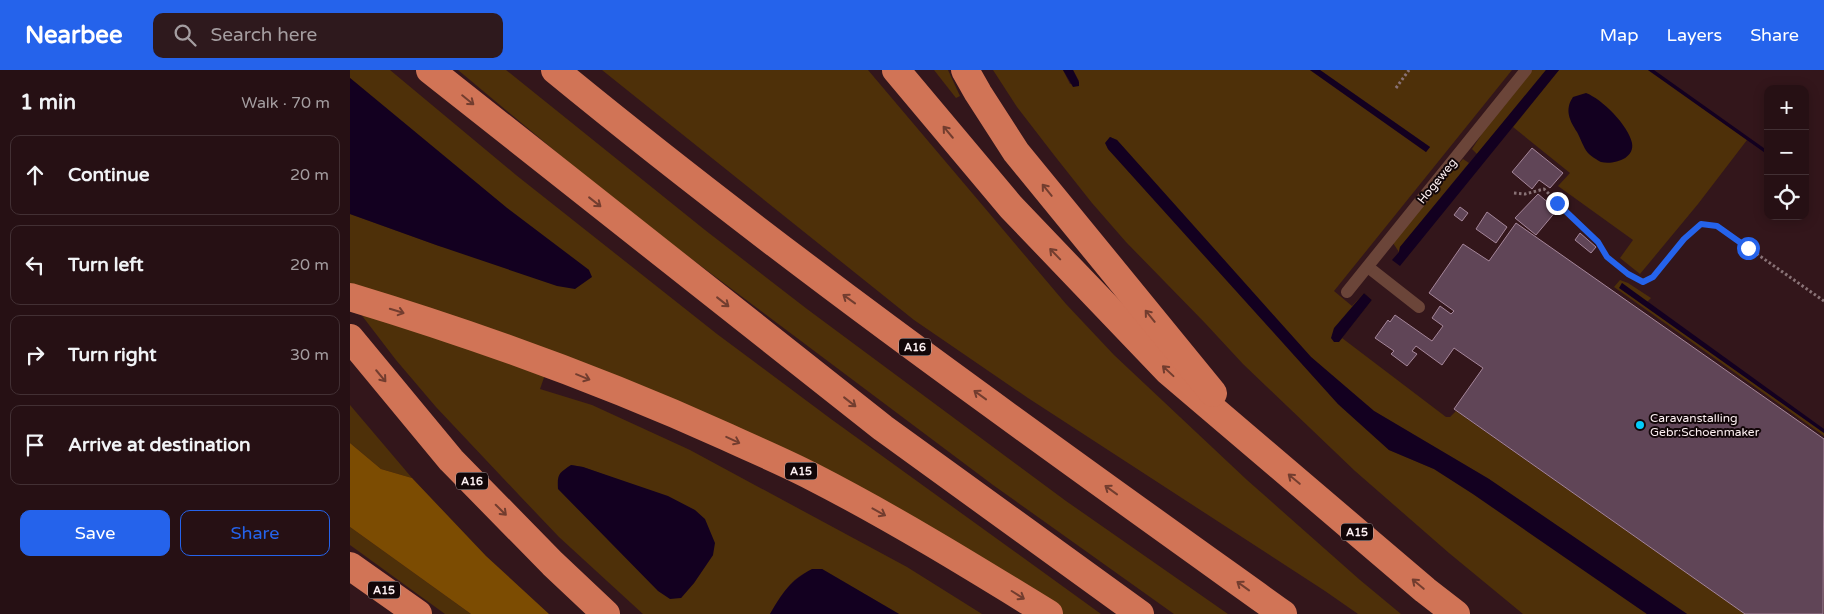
<!DOCTYPE html>
<html lang="en">
<head>
<meta charset="utf-8">
<style>
	body { margin:0; font-family:"Varela Round",sans-serif; background:#2e191d; color:#f1f3f6 }
	.controls { position:absolute; right:15px; top:15px; display:grid; overflow:hidden; border-radius:10px; box-shadow:0 2px 12px #0003 }
	.controls button { width:45px; height:45px; display:grid; place-items:center; padding:0; border:0; border-bottom:1px solid #423034; background:#261014; color:#f1f3f6; font:25px sans-serif }
	.stop { position:absolute; width:15px; height:15px; margin:-11px; border:4px solid #2563eb; border-radius:50%; background:#fff }
	.stop.end { background:#2563eb; border-color:#fff; box-shadow:0 1px 5px #0008 }
	.list { margin:0; padding:0; list-style:none }
	h2 { display:flex; justify-content:space-between; align-items:center; height:65px; margin:0; padding:0 20px; font-size:21px }
	h2 small { font-size:16px; font-weight:400; color:#a49da0 }
	.list li { display:grid; grid-template-columns:32px 1fr auto; gap:15px; align-items:center; box-sizing:border-box; height:80px; margin:0 10px 10px; padding:0 10px; border:1px solid #423034; border-radius:10px }
	.list b { display:block; font-size:19px; white-space:nowrap }
	.list em { font-size:16px; font-style:normal; color:#a49da0 }
	.actions { display:flex; gap:10px; padding:15px 20px }
	.actions a { flex:1; padding:11px 0; border:1px solid #2563eb; border-radius:10px; text-align:center; font-size:18px; color:#2563eb }
	.actions .main { background:#2563eb; color:#fff }
	.icon { flex:none; width:28px; height:28px; fill:none; stroke:currentColor; stroke-width:2; stroke-linecap:round; stroke-linejoin:round }
	.map { position:relative; flex:none; width:1474px; height:544px; overflow:hidden }
	header { display:flex; align-items:center; gap:30px; box-sizing:border-box; height:70px; padding:0 25px; background:#2563eb; color:#fff }
	header strong { font-size:24px }
	nav { display:flex; gap:28px; margin-inline-start:auto; font-size:18px }
	.search { width:350px; height:45px; background:#2e191d; display:flex; align-items:center; gap:12px; box-sizing:border-box; padding:0 18px; border-radius:10px; color:#a49da0; font-size:19px }
	main { display:flex }
	aside { flex:1; background:#261014 }
	.map>svg:first-child { display:block }
</style>
</head>
<body>
<header>
<strong>Nearbee</strong>
<div class="search"><svg class="icon" aria-label="search" viewBox="0 0 24 24"><circle cx="10" cy="10" r="6"/><path d="M15 15l6 6"/></svg>Search here</div>
<nav><a>Map</a><a>Layers</a><a>Share</a></nav>
</header>
<main>
<aside>
<h2>1 min<small>Walk · 70 m</small></h2>
<ul class="list">
<li><svg class="icon" aria-label="ahead" viewBox="0 0 24 24"><path d="M12 20V5M6 11l6-6 6 6"/></svg><div><b>Continue</b></div><em>20 m</em></li>
<li><svg class="icon" aria-label="left" viewBox="0 0 24 24"><path d="M17 20v-9H6M10 6l-5 5 5 5"/></svg><div><b>Turn left</b></div><em>20 m</em></li>
<li><svg class="icon" aria-label="right" viewBox="0 0 24 24"><path d="M7 20v-9h11M14 6l5 5-5 5"/></svg><div><b>Turn right</b></div><em>30 m</em></li>
<li><svg class="icon" aria-label="arrive" viewBox="0 0 24 24"><path d="M6 21V4h12l-3 4 3 4H6"/></svg><div><b>Arrive at destination</b></div></li>
</ul>
<div class="actions"><a class="main">Save</a><a>Share</a></div>
</aside>
<div class="map">
<svg width="1474" height="544" viewBox="0 0 1474 544">
	<rect width="100%" height="100%" fill="#33161b"/>
	<!-- green -->
	<g fill="#4e3009" fill-rule="evenodd">
		<path d="M 0,0 L 40,0 L 166,105 L 367,264 L 481,349 L 751,544 L 704,544 L 203,282 L 190,319 L 242,335 L 340,380 L 557,497 L 632,544 L 549,544 L 472,499 C 446,499 432,524 420,544 L 293,544 L 209,467 L 169,425 L 86,337 L 46,290 L 0,230 L 0,144 L 89,176 L 239,200 L 157,138 L 0,8 ZM 221,395 L 233,397 L 263,408 L 363,485 L 344,513 L 331,528 Z"/>
		<path d="M 108,0 L 156,0 L 355,160 L 457,239 L 716,431 L 878,544 L 824,544 L 643,415 L 271,136 Z"/>
		<path d="M 252,0 L 518,0 L 716,234 L 764,285 L 897,410 L 1010,510 L 1051,544 L 1008,544 L 975,521 L 678,328 L 564,250 Z"/>
		<path d="M 584,0 L 598,0 L 610,26 L 606,28 Z"/>
		<path d="M 643,0 L 713,0 L 720,14 L 729,11 L 723,0 L 960,0 L 1076,82 L 1080,77 L 970,0 L 1162,0 L 984,221 L 1002,236 L 1014,223 L 1022,230 L 992,268 L 1096,347 L 1100,347 L 1106,341 L 1395,544 L 1337,544 L 1139,409 L 1024,341 L 961,287 L 767,70 L 760,67 L 756,72 L 758,79 L 988,334 L 1039,380 L 1084,399 L 1123,424 L 1297,544 L 1173,544 L 1099,483 L 1005,401 L 893,294 L 855,253 L 776,172 L 742,133 L 704,85 L 667,37 Z"/>
		<path d="M 1182,0 L 1196,0 L 1127,84 L 1122,79 L 1139,53 Z"/>
		<path d="M 1209,0 L 1298,0 L 1397,70 L 1348,134 L 1290,204 L 1270,188 L 1283,170 L 1208,116 L 1220,103 L 1163,57 Z"/>
		<path d="M 1113,89 L 1119,93 L 1050,177 L 1049,182 L 1043,173 L 1093,110 Z"/>
		<path d="M 1270,210 L 1278,213 L 1301,228 L 1297,232 L 1295,231 L 1272,213 L 1270,218 L 1474,363 L 1474,366 L 1264,217 Z"/>
		<path d="M 0,335 L 62,408 L 31,399 L 0,373 Z"/>
		<path d="M 0,457 L 121,544 L 95,544 L 0,475 Z"/>
	</g>
	<!-- forest -->
	<path fill="#7c4c02" d="M 0,373 L 31,399 L 62,408 L 136,486 L 199,544 L 121,544 L 0,457 Z"/>
	<!-- water -->
	<g fill="#130020">
		<path d="M 713,0 L 723,0 L 729,12 L 729,16 L 723,17 Z"/>
		<path d="M 960,0 L 970,0 L 1080,77 L 1076,82 Z"/>
		<path d="M 1196,0 L 1209,0 L 1050,196 L 1042,190 L 1049,182 L 1050,177 Z"/>
		<path d="M 1298,0 L 1304,0 L 1418,81 L 1418,85 Z"/>
		<path d="M 0,8 L 157,138 L 239,200 L 242,207 L 225,219 L 207,216 L 89,176 L 0,144 Z"/>
		<path d="M 1236,23 C 1252,29 1278,55 1282,73 C 1285,89 1263,95 1251,92 C 1247,90 1241,86 1238,83 C 1233,77 1231,69 1227,62 C 1220,51 1214,40 1223,27 Z"/>
		<path d="M 760,67 L 767,70 L 961,287 L 1024,341 L 1139,409 L 1337,544 L 1297,544 L 1123,424 L 1084,399 L 1039,380 L 988,334 L 758,79 L 755,73 Z"/>
		<path d="M 1272,213 L 1474,359 L 1474,363 L 1269,218 Z"/>
		<path d="M 1014,223 L 1022,230 L 989,272 L 984,272 L 981,268 L 984,258 Z"/>
		<path d="M 221,395 L 233,397 L 318,426 L 345,440 L 355,449 L 365,473 L 363,485 L 344,513 L 331,528 L 320,529 L 308,521 L 208,419 C 207,404 209,403 221,395 Z"/>
		<path d="M 462,499 L 472,499 L 549,544 L 420,544 C 432,523 441,510 462,499 Z"/>
	</g>
	<!-- building -->
	<g fill="#604557" stroke="#a5869a">
		<path d="M 1182,78 L 1213,103 L 1200,118 L 1189,110 L 1182,119 L 1162,102 Z"/>
		<path d="M 1188,124 L 1207,140 L 1186,165 L 1165,148 Z"/>
		<path d="M 1110,137 L 1118,143 L 1112,151 L 1104,145 Z"/>
		<path d="M 1137,142 L 1157,157 L 1146,173 L 1126,159 Z"/>
		<path d="M 1166,153 L 1474,369 L 1473,544 L 1395,544 L 1104,339 L 1133,298 L 1104,278 L 1092,295 L 1066,276 L 1062,281 L 1067,284 L 1057,296 L 1041,284 L 1044,281 L 1025,268 L 1038,250 L 1040,252 L 1045,245 L 1082,271 L 1093,256 L 1082,248 L 1090,236 L 1101,244 L 1104,241 L 1079,223 L 1113,174 L 1139,191 Z"/>
		<path d="M 1230,163 L 1246,177 L 1241,183 L 1225,170 Z"/>
	</g>
	<g fill="none" stroke-linecap="round" stroke-linejoin="round">
		<!-- path -->
		<g stroke="#897276" stroke-width="3" stroke-dasharray="2.5 2.5" stroke-linecap="butt">
			<path d="M 1046,18 L 1059,0"/>
			<path d="M 1164,123 L 1175,124 L 1194,119 L 1248,173 L 1257,187 L 1277,204 L 1293,212 L 1303,207 L 1335,169 L 1351,154 L 1367,156 L 1474,231"/>
		</g>
		<!-- lane -->
		<g stroke="#6b4539" stroke-width="12">
			<path d="M 1018,197 L 1069,237"/>
			<path d="M 997,222 L 1176,0"/>
		</g>
		<!-- highway -->
		<g stroke="#d17456" stroke-width="28">
			<path d="M 80,0 L 533,358 L 790,544"/>
			<path d="M 205,0 C 439,192 686,367 933,544"/>
			<path d="M 546,0 L 661,137 L 818,301 L 1075,520 L 1106,544"/>
			<path d="M 615,0 L 628,23 L 666,82 L 863,323"/>
			<path d="M 0,227 C 129,266 255,312 377,367 C 405,380 434,392 461,406 C 543,448 621,496 699,544"/>
			<path d="M 0,268 L 101,390 L 203,494 L 256,544"/>
			<path d="M 0,496 L 68,544"/>
		</g>
	</g>
	<!-- one-way arrows -->
	<defs><path id="oneway-shaft" d="M-6 0H5M1.5-3L5.5 0L1.5 3" fill="none" stroke-width="1.6" stroke-linecap="round" stroke-linejoin="round" transform="scale(1.25)"/></defs>
	<g stroke="#723d2f">
		<use href="#oneway-shaft" transform="translate(118 30) rotate(39)"/>
		<use href="#oneway-shaft" transform="translate(598 62) rotate(-130)"/>
		<use href="#oneway-shaft" transform="translate(697 120) rotate(-129)"/>
		<use href="#oneway-shaft" transform="translate(245 132) rotate(38)"/>
		<use href="#oneway-shaft" transform="translate(705 184) rotate(-134)"/>
		<use href="#oneway-shaft" transform="translate(499 229) rotate(-144)"/>
		<use href="#oneway-shaft" transform="translate(373 232) rotate(38)"/>
		<use href="#oneway-shaft" transform="translate(47 241) rotate(17)"/>
		<use href="#oneway-shaft" transform="translate(800 246) rotate(-129)"/>
		<use href="#oneway-shaft" transform="translate(818 301) rotate(-137)"/>
		<use href="#oneway-shaft" transform="translate(31 306) rotate(50)"/>
		<use href="#oneway-shaft" transform="translate(233 307) rotate(22)"/>
		<use href="#oneway-shaft" transform="translate(630 325) rotate(-144)"/>
		<use href="#oneway-shaft" transform="translate(500 332) rotate(38)"/>
		<use href="#oneway-shaft" transform="translate(383 370) rotate(25)"/>
		<use href="#oneway-shaft" transform="translate(944 409) rotate(-140)"/>
		<use href="#oneway-shaft" transform="translate(761 420) rotate(-144)"/>
		<use href="#oneway-shaft" transform="translate(151 440) rotate(45)"/>
		<use href="#oneway-shaft" transform="translate(529 442) rotate(29)"/>
		<use href="#oneway-shaft" transform="translate(1068 514) rotate(-140)"/>
		<use href="#oneway-shaft" transform="translate(893 516) rotate(-144)"/>
		<use href="#oneway-shaft" transform="translate(668 525) rotate(32)"/>
	</g>
	<g fill="none" stroke-linecap="round" stroke-linejoin="round">
		<!-- route -->
		<path stroke="#2563eb" stroke-width="6" d="M 1207,133 L 1248,172 L 1257,187 L 1278,204 L 1293,212 L 1303,207 L 1334,169 L 1351,154 L 1367,156 L 1398,178"/>
	</g>
	<!-- markers -->
	<circle fill="#03cbf9" stroke="#120608" stroke-width="2" cx="1290" cy="355" r="5"/>
	<g text-anchor="middle" dominant-baseline="central" stroke-width="4" stroke-linejoin="round" paint-order="stroke">
		<!-- shield labels -->
		<g fill="#120608" stroke="#b6aaac" stroke-width="1">
			<rect x="549" y="268.5" width="32" height="17" rx="4"/>
			<rect x="435" y="392.5" width="32" height="17" rx="4"/>
			<rect x="106" y="402.5" width="32" height="17" rx="4"/>
			<rect x="991" y="453.5" width="32" height="17" rx="4"/>
			<rect x="18" y="511.5" width="32" height="17" rx="4"/>
		</g>
		<g font-size="11" font-weight="bold" fill="#fdf0f2">
			<text x="565" y="277">A16</text>
			<text x="451" y="401">A15</text>
			<text x="122" y="411">A16</text>
			<text x="1007" y="462">A15</text>
			<text x="34" y="520">A15</text>
		</g>
		<!-- street labels -->
		<g font-size="12" fill="#fdf0f2" stroke="#120608">
			<text transform="translate(1087 111) rotate(-51)">Hogeweg</text>
		</g>
		<!-- poi labels -->
		<g font-size="12" fill="#fdf0f2" stroke="#120608" text-anchor="start">
			<text x="1300" y="348">Caravanstalling<tspan x="1300" dy="14">Gebr:Schoenmaker</tspan></text>
		</g>
	</g>
</svg>
<div class="controls">
<button>+</button>
<button>−</button>
<button><svg class="icon" aria-label="locate" viewBox="0 0 24 24"><circle cx="12" cy="12" r="6"/><path d="M12 2v4M12 18v4M2 12h4M18 12h4"/></svg></button>
</div>
<div class="stop" style="left:1398px;top:178px"></div>
<div class="stop end" style="left:1207px;top:133px"></div>
</div>
</main>
</body>
</html>
